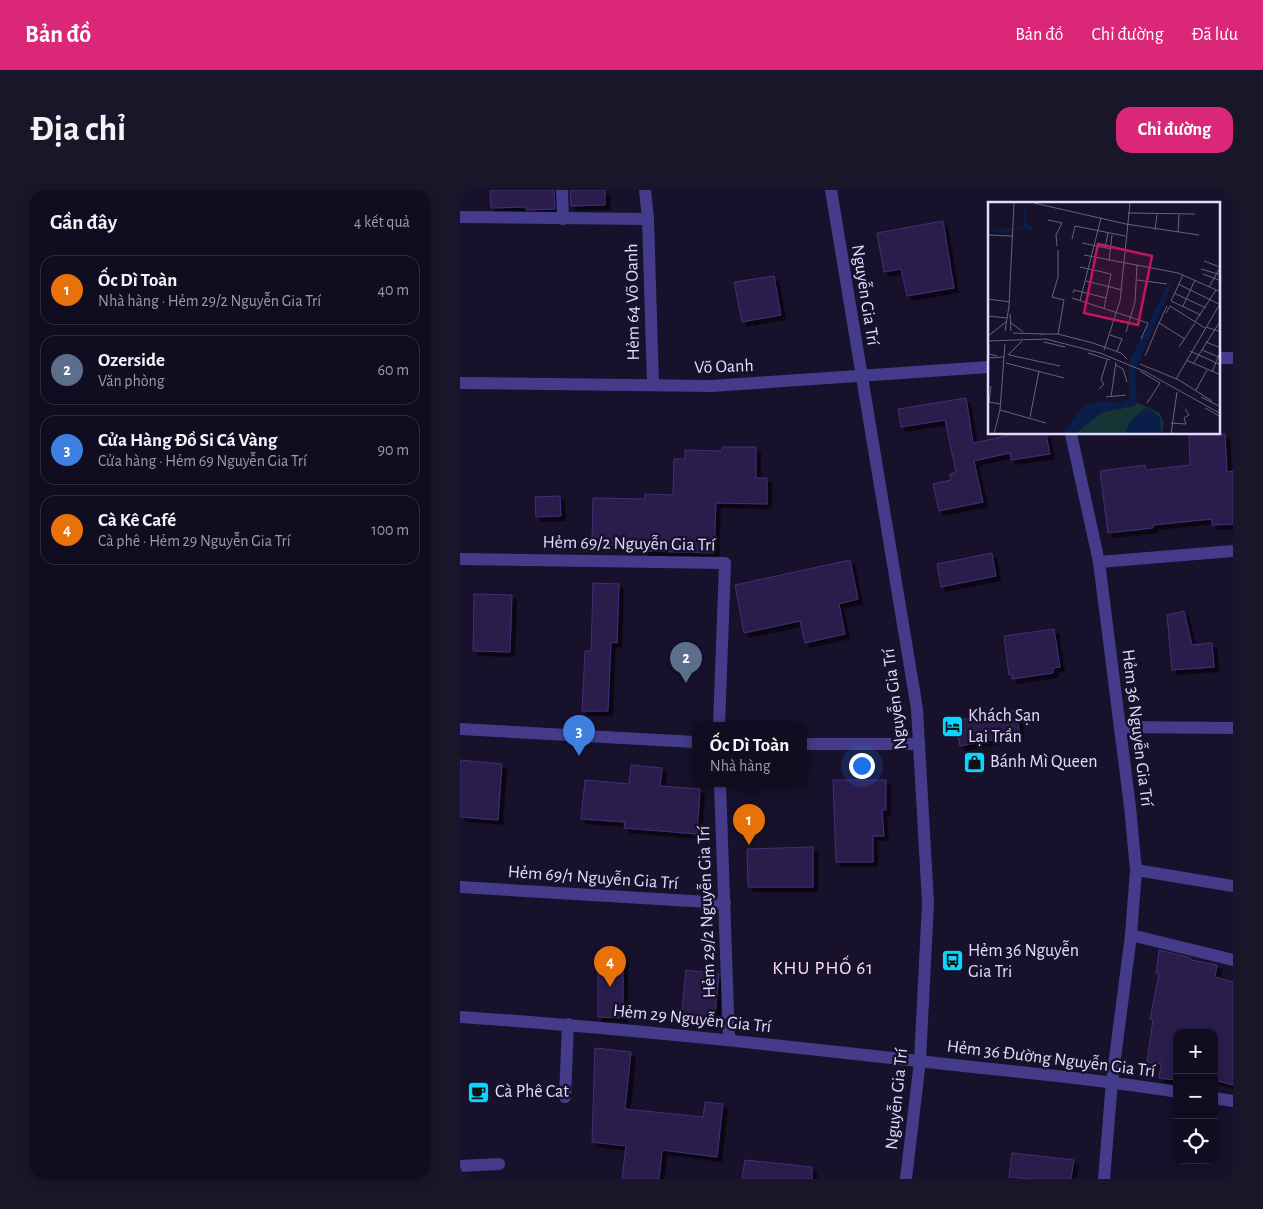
<!DOCTYPE html>
<html lang="vi">
<head>
<meta charset="utf-8">
<style>
	body { margin:0; font-family:"Alegreya Sans",sans-serif; background:#1a1629; color:#f1f3f6 }
	.controls { position:absolute; right:15px; bottom:15px; display:grid; overflow:hidden; border-radius:10px; box-shadow:0 2px 8px #0003 }
	.controls button { width:45px; height:45px; display:grid; place-items:center; padding:0; border:0; border-bottom:1px solid #302d3e; background:#110d20; color:#f1f3f6; font:25px sans-serif }
	.you { position:absolute; left:401px; top:575px; width:18px; height:18px; margin:-12px; border:4px solid #fff; border-radius:50%; background:#1a73e8; box-shadow:0 0 0 8px #1a73e833 }
	.badge { display:grid; place-items:center; width:32px; height:32px; border-radius:50%; background:#db2777; color:#fff; font-size:16px; font-weight:700 }
	.pin { position:absolute; translate:-50% -41px; filter:drop-shadow(0 1px 2px #0008) }
	.pin::after { content:''; position:absolute; top:26px; width:18px; height:15px; background:inherit; clip-path:polygon(0 0,100% 0,50% 100%) }
	.popup { position:absolute; left:232px; top:532px; width:115px; height:65px; box-sizing:border-box; display:grid; place-content:center; border-radius:10px; background:#110d20; filter:drop-shadow(0 1px 4px #0005); font-size:16px; white-space:nowrap; color:#9c9ca5 }
	.popup b { font-size:19px; color:#f1f3f6 }
	.popup::after { content:''; position:absolute; left:50%; top:100%; margin-left:-10px; border:10px solid transparent; border-top-color:#110d20 }
	.list { margin:0; padding:0; list-style:none }
	h2 { display:flex; justify-content:space-between; align-items:center; height:65px; margin:0; padding:0 20px; font-size:21px }
	h2 small { font-size:16px; font-weight:400; color:#9c9ca5 }
	.list li { display:grid; grid-template-columns:32px 1fr auto; gap:15px; align-items:center; box-sizing:border-box; height:70px; margin:0 10px 10px; padding:0 10px; border:1px solid #302d3e; border-radius:15px }
	.list b { display:block; font-size:19px; white-space:nowrap }
	.list p { margin:0; font-size:16px; white-space:nowrap; color:#9c9ca5 }
	.list em { font-size:16px; font-style:normal; color:#9c9ca5 }
	.icon { flex:none; width:28px; height:28px; fill:none; stroke:currentColor; stroke-width:2; stroke-linecap:round; stroke-linejoin:round }
	.map { position:relative; flex:none; width:773px; height:989px; overflow:hidden; border-radius:15px }
	header { display:flex; align-items:center; gap:30px; box-sizing:border-box; height:70px; padding:0 25px; background:#db2777; color:#fff }
	header strong { font-size:24px }
	nav { display:flex; gap:28px; margin-inline-start:auto; font-size:18px }
	.intro { display:flex; align-items:center; justify-content:space-between; box-sizing:border-box; height:120px; padding:0 30px }
	h1 { margin:0; font-size:35px }
	.button { padding:12px 22px; border-radius:15px; background:#db2777; color:#fff; font-size:18px; font-weight:700 }
	main { display:flex; gap:30px; padding:0 30px }
	aside { flex:1; background:#110d20; border-radius:15px; box-shadow:0 2px 8px #0003 }
	.map>svg:first-child { display:block }
</style>
</head>
<body>
<header>
<strong>Bản đồ</strong>
<nav><a>Bản đồ</a><a>Chỉ đường</a><a>Đã lưu</a></nav>
</header>
<div class="intro"><h1>Địa chỉ</h1><a class="button">Chỉ đường</a></div>
<main>
<aside>
<h2>Gần đây<small>4 kết quả</small></h2>
<ul class="list">
<li><span class="badge" style="background:#e8710a">1</span><div><b>Ốc Dì Toàn</b><p>Nhà hàng · Hẻm 29/2 Nguyễn Gia Trí</p></div><em>40 m</em></li>
<li><span class="badge" style="background:#5c6f8a">2</span><div><b>Ozerside</b><p>Văn phòng</p></div><em>60 m</em></li>
<li><span class="badge" style="background:#3f7fe0">3</span><div><b>Cửa Hàng Đồ Si Cá Vàng</b><p>Cửa hàng · Hẻm 69 Nguyễn Gia Trí</p></div><em>90 m</em></li>
<li><span class="badge" style="background:#e8710a">4</span><div><b>Cà Kê Café</b><p>Cà phê · Hẻm 29 Nguyễn Gia Trí</p></div><em>100 m</em></li>
</ul>
</aside>
<div class="map">
<svg width="773" height="989" viewBox="0 0 773 989">
	<defs>
		<filter id="shadow"><feDropShadow dx="4.5" dy="4.5" stdDeviation="0" flood-color="#0009"/></filter>
	</defs>
	<rect width="100%" height="100%" fill="#17112b"/>
	<!-- building -->
	<g fill="#291d4c" stroke="#422f78" filter="url(#shadow)">
		<path d="M 30,0 L 94,0 L 95,19 L 66,20 L 66,17 L 31,18 Z"/>
		<path d="M 110,0 L 145,0 L 145,15 L 111,16 Z"/>
		<path d="M 483,31 L 494,98 L 447,106 L 441,79 L 424,82 L 417,43 Z"/>
		<path d="M 314,86 L 321,125 L 282,132 L 274,92 Z"/>
		<path d="M 506,208 L 513,253 L 555,244 L 586,244 L 590,264 L 551,270 L 550,263 L 514,271 L 523,312 L 479,321 L 473,294 L 491,290 L 490,284 L 496,282 L 485,230 L 441,237 L 438,219 Z"/>
		<path d="M 729,244 L 765,244 L 767,282 L 773,281 L 773,334 L 752,335 L 752,329 L 693,335 L 693,338 L 648,343 L 640,281 L 685,275 L 686,280 L 730,275 Z"/>
		<path d="M 262,257 L 296,257 L 296,288 L 307,288 L 307,314 L 256,313 L 254,363 L 184,361 L 184,355 L 132,355 L 133,308 L 185,309 L 185,304 L 213,305 L 214,269 L 225,269 L 225,260 L 262,261 Z"/>
		<path d="M 100,306 L 101,326 L 76,327 L 75,307 Z"/>
		<path d="M 532,363 L 536,386 L 481,397 L 477,374 Z"/>
		<path d="M 390,370 L 398,409 L 379,414 L 385,444 L 345,453 L 340,431 L 284,443 L 275,395 Z"/>
		<path d="M 133,393 L 159,394 L 157,453 L 151,452 L 148,521 L 122,521 L 125,461 L 131,461 Z"/>
		<path d="M 14,404 L 52,405 L 50,462 L 13,461 Z"/>
		<path d="M 724,421 L 732,455 L 752,453 L 754,477 L 712,480 L 707,425 Z"/>
		<path d="M 594,439 L 600,477 L 593,478 L 593,483 L 552,489 L 552,484 L 549,485 L 544,446 Z"/>
		<path d="M 556,520 L 560,545 L 500,556 L 495,531 Z"/>
		<path d="M 0,570 L 42,574 L 38,630 L 0,627 Z"/>
		<path d="M 171,575 L 202,578 L 200,596 L 240,599 L 237,644 L 164,638 L 165,632 L 121,629 L 125,590 L 169,594 Z"/>
		<path d="M 373,590 L 426,590 L 426,620 L 422,620 L 424,646 L 413,646 L 413,672 L 376,672 Z"/>
		<path d="M 353,657 L 353,697 L 288,697 L 287,659 Z"/>
		<path d="M 699,760 L 731,768 L 731,770 L 757,775 L 755,787 L 773,792 L 773,895 L 754,890 L 754,843 L 717,843 L 717,890 L 699,888 L 701,874 L 687,872 L 693,830 L 690,829 L 699,784 L 696,783 Z"/>
		<path d="M 163,765 L 163,828 L 138,827 L 138,766 Z"/>
		<path d="M 226,780 L 259,784 L 254,835 L 221,831 Z"/>
		<path d="M 135,858 L 171,862 L 165,919 L 243,927 L 245,912 L 263,914 L 257,967 L 202,960 L 199,989 L 162,989 L 166,956 L 132,952 Z"/>
		<path d="M 552,963 L 614,970 L 611,989 L 571,989 L 549,987 Z"/>
		<path d="M 285,970 L 352,977 L 352,989 L 282,989 Z"/>
	</g>
	<g fill="none" stroke-linecap="round" stroke-linejoin="round">
		<!-- minor -->
		<g stroke="#443c8a" stroke-width="12">
			<path d="M 102,0 L 103,29"/>
			<path d="M 185,0 L 188,29 L 193,195"/>
			<path d="M 371,0 L 457,519 L 468,713 L 460,871 L 446,989"/>
			<path d="M 0,27 L 188,29"/>
			<path d="M 759,168 L 773,168"/>
			<path d="M 0,193 L 251,196 L 529,177"/>
			<path d="M 611,244 L 639,372 L 670,617 L 676,680 L 671,745 L 652,891 L 644,989"/>
			<path d="M 0,369 L 265,373 L 259,536"/>
			<path d="M 639,372 L 773,361"/>
			<path d="M 660,537 L 773,538"/>
			<path d="M 0,539 L 235,552"/>
			<path d="M 343,554 L 459,554"/>
			<path d="M 260,594 L 269,850"/>
			<path d="M 676,680 L 773,696"/>
			<path d="M 0,697 L 265,713"/>
			<path d="M 671,745 L 773,770"/>
			<path d="M 0,827 C 153,837 306,854 458,871 C 545,881 631,888 717,902"/>
			<path d="M 105,907 L 108,834"/>
			<path d="M 754,908 L 773,911"/>
			<path d="M 0,976 L 39,974"/>
		</g>
	</g>
	<!-- icons -->
	<defs>
		<symbol id="hotel-square" viewBox="-11 -11 22 22"><rect x="-9" y="-9" width="18" height="18" rx="4" fill="#07d6ff" stroke="#17112b"/><path d="M-6-4.5h1.5V1H6V5H4.5V3h-9V5H-6ZM-4 0a1.8 1.8 0 1 1 3.6 0ZM.5 0V-2.5h3Q6-2.5 6 0Z" fill="#111"/></symbol>
		<symbol id="shop-square" viewBox="-11 -11 22 22"><rect x="-9" y="-9" width="18" height="18" rx="4" fill="#07d6ff" stroke="#17112b"/><path d="M-5-2.5h2.3a2.7 3.5 0 0 1 5.4 0H5L5.5 6h-11ZM-1.5-2.5h3a1.5 2.3 0 0 0-3 0Z" fill="#111"/></symbol>
		<symbol id="bus-square" viewBox="-11 -11 22 22"><rect x="-9" y="-9" width="18" height="18" rx="4" fill="#07d6ff" stroke="#17112b"/><path d="M-5-6H5V4H4V6H2V4H-2V6H-4V4H-5ZM-3.5-4V0h7V-4ZM-3.5 1.2v1.5H-2V1.2ZM2 1.2v1.5H3.5V1.2Z" fill="#111"/></symbol>
		<symbol id="cafe-square" viewBox="-11 -11 22 22"><rect x="-9" y="-9" width="18" height="18" rx="4" fill="#07d6ff" stroke="#17112b"/><path d="M-5.5-4.5H6V0H3Q3 3.5 0 3.5H-2.5Q-5.5 3.5-5.5 0ZM3-3.2v2h1.7v-2ZM-6 4.5H4V6H-6Z" fill="#111"/></symbol>
	</defs>
	<g fill-rule="evenodd">
		<use href="#hotel-square" x="480" y="524" width="25" height="25"/>
		<use href="#shop-square" x="502" y="560" width="25" height="25"/>
		<use href="#bus-square" x="480" y="758" width="25" height="25"/>
		<use href="#cafe-square" x="6" y="890" width="25" height="25"/>
	</g>
	<g text-anchor="middle" dominant-baseline="central" stroke-width="5" stroke-linejoin="round" paint-order="stroke">
		<!-- street labels -->
		<g font-size="18" fill="#e1dbff" stroke="#17112b">
			<text transform="translate(405 105) rotate(81)">Nguyễn Gia Trí</text>
			<text transform="translate(173 112) rotate(-91)">Hẻm 64 Võ Oanh</text>
			<text transform="translate(264 177) rotate(-2)">Võ Oanh</text>
			<text transform="translate(169 354) rotate(1)">Hẻm 69/2 Nguyễn Gia Trí</text>
			<text transform="translate(435 509) rotate(-97)">Nguyễn Gia Trí</text>
			<text transform="translate(677 538) rotate(83)">Hẻm 36 Nguyễn Gia Trí</text>
			<text transform="translate(133 688) rotate(4)">Hẻm 69/1 Nguyễn Gia Trí</text>
			<text transform="translate(247 722) rotate(-92)">Hẻm 29/2 Nguyễn Gia Trí</text>
			<text transform="translate(232 829) rotate(6)">Hẻm 29 Nguyễn Gia Trí</text>
			<text transform="translate(591 869) rotate(7)">Hẻm 36 Đường Nguyễn Gia Trí</text>
			<text transform="translate(437 909) rotate(-84)">Nguyễn Gia Trí</text>
		</g>
		<!-- poi labels -->
		<g font-size="18" fill="#e1dbff" stroke="#17112b" text-anchor="start">
			<text x="508" y="526">Khách Sạn<tspan x="508" dy="21">Lại Trần</tspan></text>
			<text x="530" y="572">Bánh Mì Queen</text>
			<text x="508" y="761">Hẻm 36 Nguyễn<tspan x="508" dy="21">Gia Tri</tspan></text>
			<text x="35" y="902">Cà Phê Cat</text>
		</g>
		<!-- neighbourhood labels -->
		<g font-size="19" letter-spacing="1" fill="#ffddf0" stroke="#17112b">
			<text x="363" y="778">KHU PHỐ 61</text>
		</g>
	</g>
	<!-- overview -->
	<g transform="translate(528 12)">
		<rect width="232" height="232" fill="#17112b"/>
		<path d="M 149,200 L 172,211 L 176,221 L 174,232 L 86,232 L 115,210 L 146,204 Z" fill="#143435"/>
		<path d="M 36,1 L 38,21 L 45,26 L 45,30 L 38,26 L 15,31 L 0,28 L 36,25 ZM 185,80 L 147,169 L 149,196 L 146,204 L 115,210 L 86,232 L 74,232 L 94,206 L 102,202 L 110,199 L 133,201 L 141,197 L 141,160 L 177,87 ZM 159,205 L 172,216 L 173,232 L 136,232 L 144,217 Z" fill="#0b1e4a"/>
		<path fill="none" stroke="#686280" stroke-width="1" d="M 46,1 L 138,22 L 211,33M 140,11 L 207,12M 60,18 L 74,21 L 68,33 L 69,44M 167,28 L 169,13M 190,30 L 191,13M 0,33 L 24,34M 84,37 L 87,24 L 137,34M 94,41 L 123,47M 117,46 L 120,31M 96,53 L 190,71 L 233,90M 121,59 L 124,33M 216,59 L 232,65M 92,65 L 123,72 L 116,106M 213,67 L 233,73M 215,72 L 233,79M 195,73 L 183,99 L 213,113M 149,78 L 179,82M 98,79 L 134,88M 190,82 L 231,102M 221,85 L 233,64M 85,91 L 86,88 L 118,96M 186,91 L 218,106M 84,96 L 160,121 L 153,137M 0,97 L 22,100M 92,99 L 113,16M 195,104 L 207,78M 178,111 L 182,104 L 217,126M 22,112 L 23,129M 0,114 L 19,116M 22,120 L 35,130M 207,120 L 228,88M 171,121 L 179,104M 218,125 L 233,130M 17,129 L 21,104 L 26,1M 138,130 L 147,100 L 149,63M 25,131 L 55,132M 53,132 L 70,132 L 105,141 L 133,151 L 139,157M 70,132 L 76,98 L 64,95 L 70,75 L 70,48M 122,133 L 134,137 L 129,149M 0,134 L 18,120M 0,139 L 58,137 L 112,151 L 158,170 L 233,212M 56,140 L 77,145M 218,140 L 233,146M 1,143 L 1,152 L 9,154M 191,145 L 207,121M 116,148 L 132,99 L 142,1M 214,148 L 233,156M 202,149 L 233,163M 100,151 L 122,158M 20,153 L 34,139M 21,153 L 72,164M 157,154 L 171,121 L 197,137M 0,156 L 16,155M 198,158 L 233,173M 18,161 L 76,176M 152,162 L 191,178 L 224,199M 205,162 L 233,118M 128,163 L 135,167 L 139,180M 152,169 L 172,181M 224,170 L 233,148M 188,177 L 233,100M 3,184 L 1,200 L 12,202M 111,187 L 116,182 L 113,178 L 119,158M 208,188 L 219,168M 118,195 L 138,193M 123,195 L 128,160M 213,195 L 233,205M 159,201 L 172,181M 217,206 L 233,215M 12,208 L 58,221M 42,215 L 51,169M 183,221 L 198,222 L 196,216 L 201,213 L 197,207M 6,232 L 12,208 L 17,142M 183,232 L 189,190"/>
		<path fill="#c2185b" fill-opacity="0.15" stroke="#c2185b" stroke-width="2.5" d="M 110,42 L 164,54 L 150,123 L 96,111 Z"/>
		<rect width="232" height="232" fill="none" stroke="#e1dbff" stroke-width="2.5"/>
	</g>
</svg>
<div class="controls">
<button>+</button>
<button>−</button>
<button><svg class="icon" aria-label="locate" viewBox="0 0 24 24"><circle cx="12" cy="12" r="6"/><path d="M12 2v4M12 18v4M2 12h4M18 12h4"/></svg></button>
</div>
<div class="you"></div>
<div class="pin badge" style="left:289px;top:655px;background:#e8710a">1</div>
<div class="popup"><b>Ốc Dì Toàn</b>Nhà hàng</div>
<div class="pin badge" style="left:226px;top:493px;background:#5c6f8a">2</div>
<div class="pin badge" style="left:119px;top:566px;background:#3f7fe0">3</div>
<div class="pin badge" style="left:150px;top:797px;background:#e8710a">4</div>
</div>
</main>
</body>
</html>
